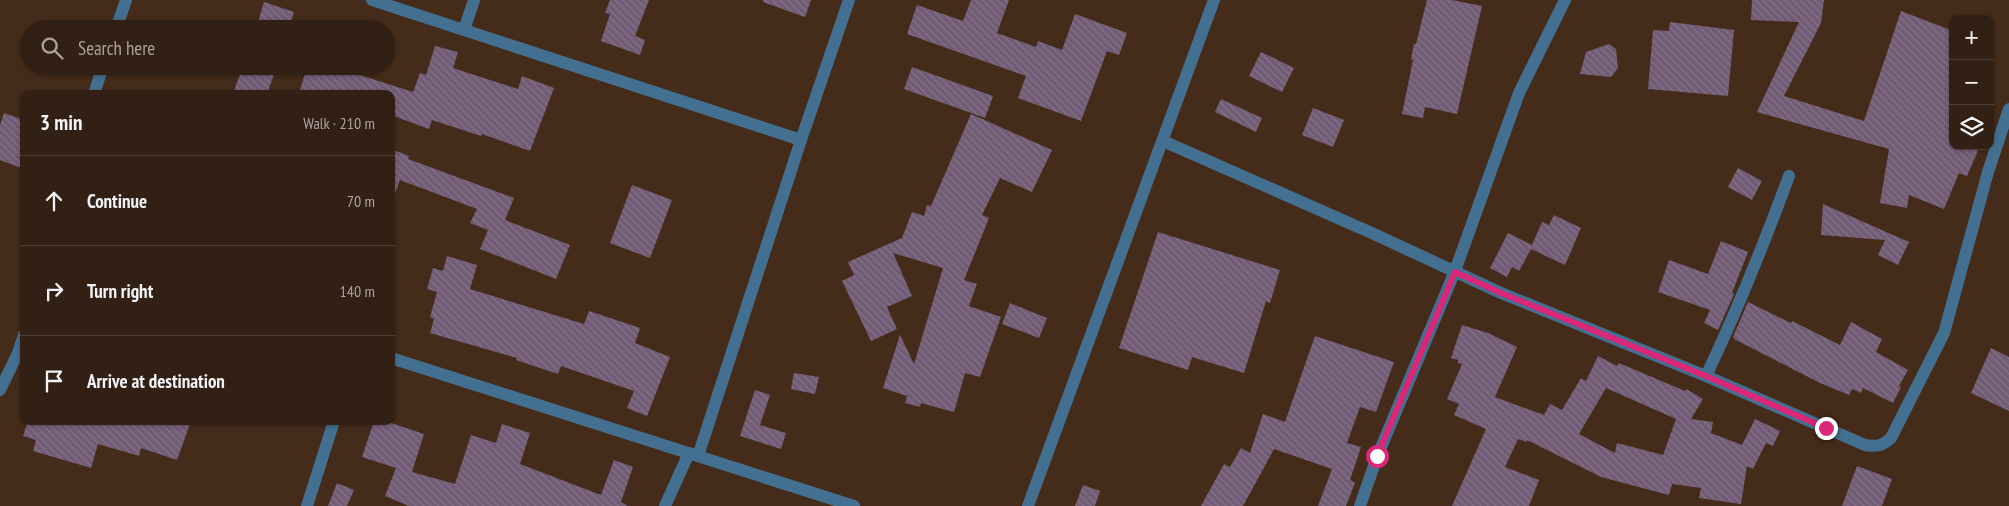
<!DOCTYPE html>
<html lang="en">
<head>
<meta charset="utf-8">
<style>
	body { margin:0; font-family:"PT Sans Narrow",sans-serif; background:#3e2d22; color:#f1f3f6 }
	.controls { position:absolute; right:15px; top:15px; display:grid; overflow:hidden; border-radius:10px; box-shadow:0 1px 4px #0004 }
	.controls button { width:45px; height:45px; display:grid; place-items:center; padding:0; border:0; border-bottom:1px solid #4e3e34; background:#332014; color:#f1f3f6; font:25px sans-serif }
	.stop { position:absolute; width:15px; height:15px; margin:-11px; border:4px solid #db2777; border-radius:50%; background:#fff }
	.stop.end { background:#db2777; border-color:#fff; box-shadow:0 1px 5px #0008 }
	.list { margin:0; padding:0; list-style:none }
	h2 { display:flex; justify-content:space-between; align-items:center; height:65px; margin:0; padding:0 20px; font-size:21px }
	h2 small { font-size:16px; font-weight:400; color:#a9a3a0 }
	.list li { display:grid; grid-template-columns:32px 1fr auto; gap:15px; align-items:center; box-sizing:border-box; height:90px; padding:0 20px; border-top:1px solid #4e3e34 }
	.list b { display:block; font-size:19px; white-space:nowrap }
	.list em { font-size:16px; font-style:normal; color:#a9a3a0 }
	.icon { flex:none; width:28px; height:28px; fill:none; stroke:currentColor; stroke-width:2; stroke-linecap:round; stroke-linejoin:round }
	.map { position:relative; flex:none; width:2009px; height:506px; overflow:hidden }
	.search { position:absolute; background:#332014; box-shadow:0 1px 4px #0004; left:20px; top:20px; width:375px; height:55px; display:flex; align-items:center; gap:12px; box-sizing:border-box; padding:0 18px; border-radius:28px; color:#a9a3a0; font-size:19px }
	.panel { position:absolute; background:#332014; box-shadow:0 1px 4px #0004; left:20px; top:90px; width:375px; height:335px; border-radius:10px }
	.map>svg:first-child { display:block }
</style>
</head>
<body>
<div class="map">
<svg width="2009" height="506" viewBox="0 0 2009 506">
	<defs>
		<pattern id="building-back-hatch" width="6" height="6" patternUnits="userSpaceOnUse" patternTransform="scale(1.25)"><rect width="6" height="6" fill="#715b75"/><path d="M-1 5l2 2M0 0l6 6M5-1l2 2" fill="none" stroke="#857288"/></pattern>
	</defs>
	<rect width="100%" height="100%" fill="#442b1a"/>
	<!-- building -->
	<g fill="url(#building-back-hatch)" fill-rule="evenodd">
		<path d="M 610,0 L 649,0 L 635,36 L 645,40 L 640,55 L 601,41 L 610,14 L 605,13 Z"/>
		<path d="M 763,0 L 811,0 L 805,17 L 763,2 Z"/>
		<path d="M 971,0 L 1009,0 L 997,33 L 1036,47 L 1038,41 L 1062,50 L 1075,14 L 1127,33 L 1119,55 L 1107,51 L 1081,121 L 1018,98 L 1026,76 L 907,34 L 917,5 L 963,21 Z"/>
		<path d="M 1427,0 L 1452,0 L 1482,6 L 1457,114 L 1425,107 L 1423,118 L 1402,114 L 1413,60 L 1411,59 L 1414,44 L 1416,44 Z"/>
		<path d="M 1752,0 L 1824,0 L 1821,23 L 1784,96 L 1864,121 L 1901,11 L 1953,31 L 1953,146 L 1980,146 L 1967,176 L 1959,173 L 1944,209 L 1909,195 L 1907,208 L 1880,203 L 1889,149 L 1757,112 L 1799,22 L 1751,20 Z"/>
		<path d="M 264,2 L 294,12 L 289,29 L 256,29 Z"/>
		<path d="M 1670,22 L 1734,30 L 1728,96 L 1648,89 L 1653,30 L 1669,31 Z"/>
		<path d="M 1609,44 L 1616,49 L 1618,68 L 1611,77 L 1580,74 L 1586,52 Z"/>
		<path d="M 435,46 L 458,52 L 453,68 L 518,89 L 522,76 L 554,88 L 530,151 L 482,134 L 481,136 L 432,120 L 429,129 L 391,115 L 391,94 L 299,94 L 307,66 L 345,66 L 344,70 L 413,92 L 420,73 L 426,75 Z"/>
		<path d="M 1261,52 L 1294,68 L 1282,92 L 1249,76 Z"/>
		<path d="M 243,66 L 277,66 L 267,94 L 243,94 L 234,91 Z"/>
		<path d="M 912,67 L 993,96 L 985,118 L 904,89 Z"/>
		<path d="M 1221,99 L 1262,118 L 1256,132 L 1215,112 Z"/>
		<path d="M 1313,108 L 1344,120 L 1333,147 L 1302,135 Z"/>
		<path d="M 4,113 L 24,120 L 24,169 L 0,160 L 0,125 Z"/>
		<path d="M 971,114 L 1052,150 L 1032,192 L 1000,178 L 982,215 L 989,218 L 964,280 L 977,284 L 969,306 L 1001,317 L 980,377 L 965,373 L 954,412 L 921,403 L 920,407 L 905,403 L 907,396 L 883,388 L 900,335 L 914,364 L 943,268 L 893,253 L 912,296 L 887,307 L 897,329 L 871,341 L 842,281 L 854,275 L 848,262 L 902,238 L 912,212 L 924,216 L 927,205 L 931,206 Z"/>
		<path d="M 391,149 L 409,156 L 408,159 L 514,198 L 505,220 L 570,245 L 556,279 L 480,249 L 488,230 L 470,223 L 477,209 L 400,180 L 393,199 L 391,199 Z"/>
		<path d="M 1738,168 L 1762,181 L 1752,200 L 1728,187 Z"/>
		<path d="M 632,185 L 672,200 L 650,258 L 610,243 Z"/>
		<path d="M 1823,204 L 1909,242 L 1898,265 L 1878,255 L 1885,240 L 1821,235 Z"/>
		<path d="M 1554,215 L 1581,228 L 1565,265 L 1531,249 L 1519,271 L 1512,267 L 1507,277 L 1490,268 L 1508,233 L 1532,245 L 1542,222 L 1549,225 Z"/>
		<path d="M 1158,232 L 1280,270 L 1270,303 L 1266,301 L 1244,373 L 1192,357 L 1188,370 L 1119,348 Z"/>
		<path d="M 1721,241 L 1748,252 L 1732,293 L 1734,294 L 1718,330 L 1704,323 L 1710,310 L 1658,292 L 1669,260 L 1708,274 Z"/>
		<path d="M 447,256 L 477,265 L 470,289 L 584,324 L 589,311 L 640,328 L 635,343 L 670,357 L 647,416 L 627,408 L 634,391 L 561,366 L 558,374 L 516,360 L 517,358 L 430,333 L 434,319 L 430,317 L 437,292 L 427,289 L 433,268 L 443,271 Z"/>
		<path d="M 1748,302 L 1791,323 L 1792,321 L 1840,345 L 1851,322 L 1882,339 L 1876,352 L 1908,370 L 1899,386 L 1901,387 L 1893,403 L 1863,388 L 1861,393 L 1852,389 L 1849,395 L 1820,383 L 1734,339 L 1735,338 L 1733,337 Z"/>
		<path d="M 1010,303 L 1047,318 L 1039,338 L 1002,324 Z"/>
		<path d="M 1462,325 L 1488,333 L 1517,347 L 1495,397 L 1544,415 L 1550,404 L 1562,410 L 1581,378 L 1586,381 L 1598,356 L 1617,366 L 1619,363 L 1685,391 L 1686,389 L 1703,399 L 1691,419 L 1713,422 L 1711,433 L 1742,445 L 1755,419 L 1780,431 L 1773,446 L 1766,443 L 1753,469 L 1747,466 L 1741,504 L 1699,498 L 1701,488 L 1672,484 L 1669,495 L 1601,477 L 1527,440 L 1527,442 L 1518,439 L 1505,467 L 1539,480 L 1529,506 L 1452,506 L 1486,429 L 1454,415 L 1459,404 L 1447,399 L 1462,364 L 1458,363 L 1458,360 L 1451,358 ZM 1606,388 L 1676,419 L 1663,455 L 1617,443 L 1615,453 L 1579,434 Z"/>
		<path d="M 1315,336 L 1394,362 L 1376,412 L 1360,407 L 1347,443 L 1361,447 L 1350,480 L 1355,483 L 1346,506 L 1318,506 L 1332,469 L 1274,449 L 1243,506 L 1201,506 L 1224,464 L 1230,467 L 1241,448 L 1250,453 L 1263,414 L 1285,422 Z"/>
		<path d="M 1991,348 L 2009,357 L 2009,411 L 1971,393 Z"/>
		<path d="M 794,373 L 819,377 L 815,394 L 791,389 Z"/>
		<path d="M 755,390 L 770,395 L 760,425 L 786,433 L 781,449 L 740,436 Z"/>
		<path d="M 28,421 L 191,421 L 177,460 L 141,448 L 139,456 L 98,444 L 91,468 L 33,451 L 36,440 L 23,436 Z"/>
		<path d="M 374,421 L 385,421 L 424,434 L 412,472 L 455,484 L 471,435 L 496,443 L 502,424 L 530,433 L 520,464 L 601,495 L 614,460 L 633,467 L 621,502 L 628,506 L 409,506 L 385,496 L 396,468 L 362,457 Z"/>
		<path d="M 1857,466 L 1892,479 L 1882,506 L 1842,506 Z"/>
		<path d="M 337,483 L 354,490 L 347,506 L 328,506 Z"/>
		<path d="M 1083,485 L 1100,491 L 1095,506 L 1075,506 Z"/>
	</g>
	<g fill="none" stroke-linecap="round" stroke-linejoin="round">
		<!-- minor -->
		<g stroke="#437090" stroke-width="12">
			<path d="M 372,0 L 801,140"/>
			<path d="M 116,29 L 126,0"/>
			<path d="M 464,30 L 474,0"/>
			<path d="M 94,94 L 103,66"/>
			<path d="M 1163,141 L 1374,234 L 1501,293 L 1706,376 L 1865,445 C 1876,447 1882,446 1891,438 L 1944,333 L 1988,172 L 2009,109"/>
			<path d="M 391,358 L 854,506"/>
			<path d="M 1706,376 C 1737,311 1764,244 1789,176"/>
			<path d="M 0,390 L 18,353 L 24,335"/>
			<path d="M 698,456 L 801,140 L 849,0"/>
			<path d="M 307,506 L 334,421"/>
			<path d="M 665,506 L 689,453"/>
			<path d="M 1028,506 L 1214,0"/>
			<path d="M 1360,506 L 1377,457 L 1455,271 L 1519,93 L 1565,0"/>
		</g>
	</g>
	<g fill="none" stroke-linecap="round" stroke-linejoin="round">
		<!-- route -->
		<path stroke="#db2777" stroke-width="6" d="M 1377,456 L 1455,272 L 1501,293 L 1706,376 L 1826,428"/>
	</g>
</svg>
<div class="controls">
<button>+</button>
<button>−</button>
<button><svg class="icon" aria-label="layers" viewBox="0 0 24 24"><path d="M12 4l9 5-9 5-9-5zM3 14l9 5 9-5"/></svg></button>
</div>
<div class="stop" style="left:1377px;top:456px"></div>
<div class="stop end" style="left:1826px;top:428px"></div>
<div class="search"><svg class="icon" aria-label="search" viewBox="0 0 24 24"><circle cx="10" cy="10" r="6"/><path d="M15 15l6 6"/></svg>Search here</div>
<section class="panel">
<h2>3 min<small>Walk · 210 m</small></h2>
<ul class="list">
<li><svg class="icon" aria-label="ahead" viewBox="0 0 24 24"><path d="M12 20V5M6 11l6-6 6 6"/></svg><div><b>Continue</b></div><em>70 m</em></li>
<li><svg class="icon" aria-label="right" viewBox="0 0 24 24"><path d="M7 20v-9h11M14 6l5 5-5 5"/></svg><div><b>Turn right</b></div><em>140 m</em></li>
<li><svg class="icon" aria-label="arrive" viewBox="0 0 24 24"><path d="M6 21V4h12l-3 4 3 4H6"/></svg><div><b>Arrive at destination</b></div></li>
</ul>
</section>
</div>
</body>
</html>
